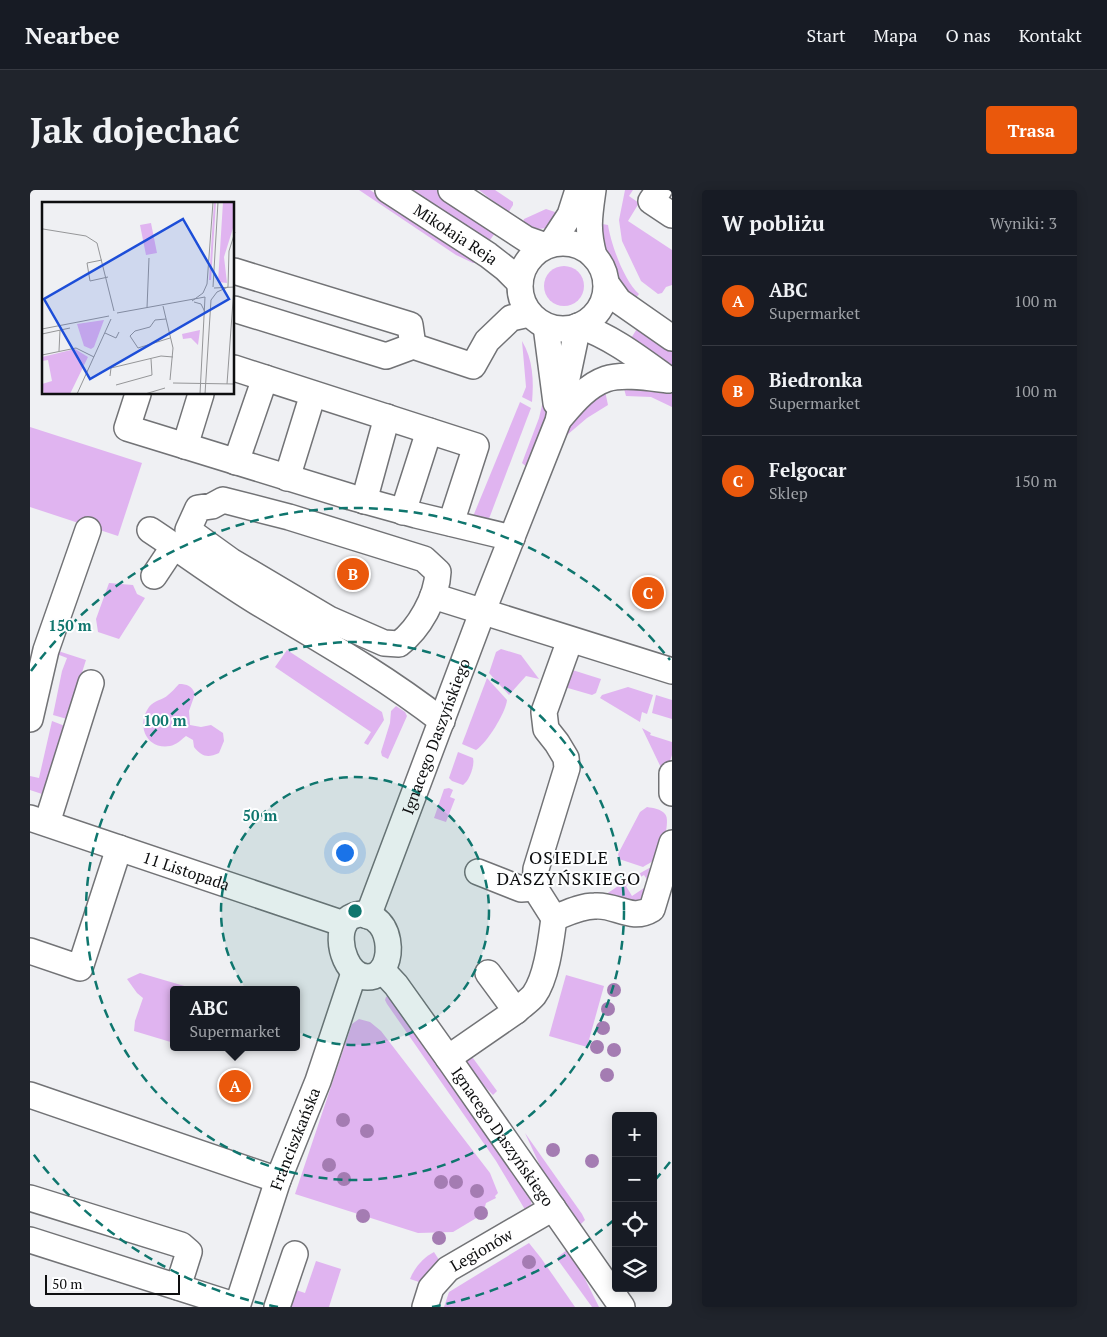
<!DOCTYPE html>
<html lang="pl">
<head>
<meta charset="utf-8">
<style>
	body { margin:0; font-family:"PT Serif",serif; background:#20242c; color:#f1f3f6 }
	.controls { position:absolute; right:15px; bottom:15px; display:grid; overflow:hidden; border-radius:5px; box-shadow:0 2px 12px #0003 }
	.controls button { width:45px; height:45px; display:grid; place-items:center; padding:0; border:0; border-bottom:1px solid #363941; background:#171b24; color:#f1f3f6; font:25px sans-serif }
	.scale { position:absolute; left:15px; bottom:12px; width:135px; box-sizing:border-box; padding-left:5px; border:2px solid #0e0f10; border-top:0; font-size:14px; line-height:18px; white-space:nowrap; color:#0e0f10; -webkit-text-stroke:4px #fdfeff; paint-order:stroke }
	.you { position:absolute; left:314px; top:662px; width:18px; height:18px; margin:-12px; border:4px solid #fff; border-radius:50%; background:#1a73e8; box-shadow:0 0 0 8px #1a73e833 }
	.badge { display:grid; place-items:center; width:32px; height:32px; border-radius:50%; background:#ea580c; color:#fff; font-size:16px; font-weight:700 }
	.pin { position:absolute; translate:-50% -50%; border:2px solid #fff; box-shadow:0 1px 5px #0006 }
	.popup { position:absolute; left:140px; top:796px; width:130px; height:65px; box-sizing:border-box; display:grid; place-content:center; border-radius:5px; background:#171b24; filter:drop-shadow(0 1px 4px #0005); font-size:16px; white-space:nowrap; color:#9ea1a6 }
	.popup b { font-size:19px; color:#f1f3f6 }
	.popup::after { content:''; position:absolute; left:50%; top:100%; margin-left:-10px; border:10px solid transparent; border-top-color:#171b24 }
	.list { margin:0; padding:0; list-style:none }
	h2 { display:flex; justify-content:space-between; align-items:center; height:65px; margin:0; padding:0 20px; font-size:21px }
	h2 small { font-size:16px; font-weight:400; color:#9ea1a6 }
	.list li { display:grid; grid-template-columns:32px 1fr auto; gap:15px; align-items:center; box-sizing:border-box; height:90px; padding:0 20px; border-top:1px solid #363941 }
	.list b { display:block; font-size:19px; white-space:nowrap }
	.list p { margin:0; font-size:16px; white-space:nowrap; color:#9ea1a6 }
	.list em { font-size:16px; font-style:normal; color:#9ea1a6 }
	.icon { flex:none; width:28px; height:28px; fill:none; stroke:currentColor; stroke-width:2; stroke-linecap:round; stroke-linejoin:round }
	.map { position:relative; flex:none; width:642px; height:1117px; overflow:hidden; border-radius:5px }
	header { display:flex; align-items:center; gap:30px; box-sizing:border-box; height:70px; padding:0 25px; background:#171b24; border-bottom:1px solid #363941 }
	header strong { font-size:24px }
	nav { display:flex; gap:28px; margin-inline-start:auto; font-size:18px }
	.intro { display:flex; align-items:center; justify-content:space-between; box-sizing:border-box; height:120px; padding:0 30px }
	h1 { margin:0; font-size:35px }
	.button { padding:12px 22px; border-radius:5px; background:#ea580c; color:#fff; font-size:18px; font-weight:700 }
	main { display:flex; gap:30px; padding:0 30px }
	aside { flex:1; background:#171b24; border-radius:5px; box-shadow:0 2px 12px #0003 }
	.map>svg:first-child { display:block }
</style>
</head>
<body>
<header>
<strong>Nearbee</strong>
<nav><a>Start</a><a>Mapa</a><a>O nas</a><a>Kontakt</a></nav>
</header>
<div class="intro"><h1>Jak dojechać</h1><a class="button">Trasa</a></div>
<main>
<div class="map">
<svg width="642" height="1117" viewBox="0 0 642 1117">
	<rect width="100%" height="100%" fill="#eff0f3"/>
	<!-- green -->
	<g fill="#e0b4f0">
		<path d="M 329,0 L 340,0 L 446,71 L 445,73 L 443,73 L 426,65 Z"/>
		<path d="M 378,0 L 407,0 L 467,40 L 458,53 Z"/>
		<path d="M 449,0 L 465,0 L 483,12 L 483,15 L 478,23 Z"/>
		<path d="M 595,0 L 603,0 L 599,6 L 609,13 L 598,31 L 642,60 L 642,95 L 636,97 L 632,103 L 628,104 L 611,91 L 592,51 L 589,30 Z"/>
		<path d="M 516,19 L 534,25 C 518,38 513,44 493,33 L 494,29 Z"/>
		<path d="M 567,33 L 578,35 C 581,54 594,91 609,104 L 605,109 L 598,103 L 591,92 L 584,72 L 574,58 Z"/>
		<circle cx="534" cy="96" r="20"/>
		<path d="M 608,137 L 642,159 L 642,178 L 600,150 Z"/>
		<path d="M 492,151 C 503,169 504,191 502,212 L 492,207 L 496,197 Z"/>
		<path d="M 593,195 L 622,196 L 642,204 L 642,217 L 621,207 L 596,206 Z"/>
		<path d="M 575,201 L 578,215 L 557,228 L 530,251 L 546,221 Z"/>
		<path d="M 514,207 L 518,216 L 516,232 L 498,278 L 492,273 L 509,228 Z"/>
		<path d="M 490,212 L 501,218 L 457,334 L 442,329 Z"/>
		<path d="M 0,237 L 112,273 L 88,346 L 0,317 Z"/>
		<path d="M 79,393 L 103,395 L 107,404 L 115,408 L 89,449 L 68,442 L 66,429 Z"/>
		<path d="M 471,459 L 491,465 L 509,489 L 496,486 L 479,505 L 459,483 L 466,462 Z"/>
		<path d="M 25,460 L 56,470 L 37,529 L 23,525 L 32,481 L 37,468 L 24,463 Z"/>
		<path d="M 257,460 L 352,522 L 354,530 L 338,555 L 334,553 L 341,542 L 245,477 Z"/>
		<path d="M 536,478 L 571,489 L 566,503 L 562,505 L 531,496 Z"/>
		<path d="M 457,488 L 477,510 C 476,522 457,553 446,560 L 432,554 Z"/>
		<path d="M 149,494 C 157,494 162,496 165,504 L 159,521 L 160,535 L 171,537 L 181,535 L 193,543 L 194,551 L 189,563 C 178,568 172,567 164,557 L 163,550 L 156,546 C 151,550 146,555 140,556 C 116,560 106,535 119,517 C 124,510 133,510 138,505 C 142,502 145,498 149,494 Z"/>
		<path d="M 598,497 L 623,505 L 617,524 L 612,522 L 610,532 L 570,508 L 572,505 Z"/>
		<path d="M 626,505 L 642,510 L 642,529 L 622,523 Z"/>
		<path d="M 366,516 L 375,522 L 377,526 L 358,569 L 352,566 L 351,562 L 360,533 L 361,521 Z"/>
		<path d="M 22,531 L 35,536 L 12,604 L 0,600 L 0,586 L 9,588 Z"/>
		<path d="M 612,538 L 621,543 L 620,545 L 642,552 L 642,565 L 635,586 Z"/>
		<path d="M 428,562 L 443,568 C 445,576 439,591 433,595 L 422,591 L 419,588 Z"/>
		<path d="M 419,598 L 423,600 L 420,607 L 425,609 L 416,632 L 404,628 L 414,599 Z"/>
		<path d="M 617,617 C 623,618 631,619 635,624 C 641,630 632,662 626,668 C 623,672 617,674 613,677 L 589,669 L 588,664 L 610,622 Z"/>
		<path d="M 630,672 L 616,714 L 569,709 L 600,688 L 602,692 L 596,696 L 602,706 L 620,694 L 614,685 L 607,689 L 605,686 Z"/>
		<path d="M 110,783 L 168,800 L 144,800 L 144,853 L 104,841 L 105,831 L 113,808 L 107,803 L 97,789 Z"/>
		<path d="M 536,785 L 574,796 L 557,857 L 519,846 Z"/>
		<path d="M 360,804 L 500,1004 C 501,1011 504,1018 497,1023 L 466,971 L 357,814 L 355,810 L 356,807 Z"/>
		<path d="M 329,829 L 340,832 L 351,841 L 460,983 L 468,1003 L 465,1006 L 466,1008 L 456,1013 L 453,1024 L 423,1042 L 388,1043 L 265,1004 L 322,834 Z"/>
		<path d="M 440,864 L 467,901 L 463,905 L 433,874 Z"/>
		<path d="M 495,943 L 552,1024 L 555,1030 L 548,1037 L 518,993 Z"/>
		<path d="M 499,1053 L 511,1068 L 545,1117 L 414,1117 L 419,1102 Z"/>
		<path d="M 538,1059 L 545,1069 L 569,1117 L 562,1117 L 528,1070 L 528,1067 Z"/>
		<path d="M 404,1062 L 411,1073 L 395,1094 L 380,1089 C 384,1078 394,1067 404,1062 Z"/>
		<path d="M 286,1071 L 311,1079 L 299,1117 L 256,1117 L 263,1099 L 275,1103 Z"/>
	</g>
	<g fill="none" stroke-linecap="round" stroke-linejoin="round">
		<defs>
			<g id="minor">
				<path id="s1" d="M 358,0 L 458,65 L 476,79 L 490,93"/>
				<path d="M 421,0 L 496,49 L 516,56"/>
				<path d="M 563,0 C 559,28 557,39 564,66"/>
				<path d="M 629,0 L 621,11 L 642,25"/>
				<circle cx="533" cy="96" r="43"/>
				<path d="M 521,54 L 540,25 L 548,0"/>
				<path d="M 204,81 L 380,135 L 383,156"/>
				<path d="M 576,93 L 589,111 L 642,148"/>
				<path d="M 204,119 L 356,166 L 383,156 L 443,176 L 457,151 L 481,128 L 499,124"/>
				<path d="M 516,136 L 526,213"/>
				<path d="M 550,136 C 582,147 610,169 638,189"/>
				<path d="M 204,178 L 446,256 L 421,333"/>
				<path d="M 108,204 L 97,238 L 321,307 L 386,325 L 482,348"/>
				<path d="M 529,229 C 542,214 556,196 576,189 C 593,183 621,188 638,190"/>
				<path d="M 155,256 L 171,204"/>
				<path d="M 206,272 L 235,188"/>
				<path d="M 257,288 L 283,204"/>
				<path d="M 193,310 L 259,327 L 394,369 L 408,382 C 407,407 389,439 369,454 L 354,453 L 299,429 L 201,371 L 158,340 L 168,318 L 182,316 Z"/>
				<path d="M 334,311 L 357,227"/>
				<path d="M 373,322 L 399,241"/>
				<path d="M 120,340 C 158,365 196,394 237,418 C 296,453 357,488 412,531"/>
				<path d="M 124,386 L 144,356"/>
				<path d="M 403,406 L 642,481"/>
				<path d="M 540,450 L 514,522 L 516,539 L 527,553 L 536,568 L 537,578 L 506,679 L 505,698 L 524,728 C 537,723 551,716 565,716 C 586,714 601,732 622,719 L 642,653"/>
				<path d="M 0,529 L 16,460 L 58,340"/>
				<path d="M 642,584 L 642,603"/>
				<path id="s2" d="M 0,628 L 314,734"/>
				<path d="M 17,633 L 61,493"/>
				<path d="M 448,682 L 491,699 L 505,698"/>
				<path d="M 331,724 C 336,725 341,726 345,729 C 359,739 361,761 355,775 C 353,780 349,784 344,786 C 318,794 304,751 315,733 C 318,727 324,725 331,724 Z"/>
				<path id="s3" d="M 338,726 L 452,423 L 528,231 L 548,136"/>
				<path d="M 0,761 L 50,778 L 89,658"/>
				<path id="s4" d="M 352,780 L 366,795 L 418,868 L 592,1117"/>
				<path d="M 486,821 C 491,816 499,811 504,805 C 517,787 521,750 524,728"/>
				<path d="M 418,868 L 486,821 L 458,783"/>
				<path d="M 0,905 L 248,990"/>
				<path d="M 0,1008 L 151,1055 L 159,1062 L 148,1097"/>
				<path d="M 0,1050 L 207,1116"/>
				<path id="s5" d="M 207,1117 L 248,990 L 288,891 L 324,783"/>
				<path d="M 247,1117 L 265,1064"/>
				<path id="s6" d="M 395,1117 L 401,1098 L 418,1079 L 523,1018"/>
			</g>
		</defs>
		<!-- minor casing -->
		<use href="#minor" stroke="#727376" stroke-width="28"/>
		<!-- minor -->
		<use href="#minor" stroke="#fff" stroke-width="25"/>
	</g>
	<!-- trees -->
	<g fill="#a47cb2">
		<circle cx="584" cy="800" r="7"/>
		<circle cx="578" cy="819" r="7"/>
		<circle cx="573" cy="838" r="7"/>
		<circle cx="567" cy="857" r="7"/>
		<circle cx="584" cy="860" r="7"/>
		<circle cx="577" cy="885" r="7"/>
		<circle cx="313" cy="930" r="7"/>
		<circle cx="337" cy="941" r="7"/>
		<circle cx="523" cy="960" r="7"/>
		<circle cx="562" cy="971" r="7"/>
		<circle cx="299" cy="975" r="7"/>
		<circle cx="314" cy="989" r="7"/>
		<circle cx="411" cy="992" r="7"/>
		<circle cx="426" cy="992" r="7"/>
		<circle cx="447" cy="1001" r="7"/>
		<circle cx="451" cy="1023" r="7"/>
		<circle cx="333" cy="1026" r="7"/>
		<circle cx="409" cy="1048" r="7"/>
		<circle cx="499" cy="1072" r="7"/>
	</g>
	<!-- distance rings -->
	<circle cx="325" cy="721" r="134" fill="#0f766e" fill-opacity=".12"/>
	<g fill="none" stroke="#0f766e" stroke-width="2.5" stroke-dasharray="9 6">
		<circle cx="325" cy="721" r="134"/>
		<circle cx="325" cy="721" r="269"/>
		<path d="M640 972A403 403 0 0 1 624 991M584 1030A403 403 0 0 1 402 1117M248 1117A403 403 0 0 1 1 961M1 481A403 403 0 0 1 640 470"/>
	</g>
	<g text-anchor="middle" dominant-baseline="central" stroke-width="4" stroke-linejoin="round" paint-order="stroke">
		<!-- street labels -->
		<g font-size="16" fill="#0e0f10" stroke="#fdfeff">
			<text stroke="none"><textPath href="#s1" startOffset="81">Mikołaja Reja</textPath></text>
			<text stroke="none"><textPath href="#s3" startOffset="192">Ignacego Daszyńskiego</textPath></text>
			<text stroke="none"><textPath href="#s2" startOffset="165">11 Listopada</textPath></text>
			<text stroke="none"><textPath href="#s4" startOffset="206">Ignacego Daszyńskiego</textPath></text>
			<text stroke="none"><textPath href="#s5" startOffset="178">Franciszkańska</textPath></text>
			<text stroke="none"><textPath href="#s6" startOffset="84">Legionów</textPath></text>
		</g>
		<!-- neighbourhood labels -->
		<g font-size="18" letter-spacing="1" fill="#0e0f10" stroke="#fdfeff">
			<text x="539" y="667">OSIEDLE<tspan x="539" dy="21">DASZYŃSKIEGO</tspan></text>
		</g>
	</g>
	<!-- overview -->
	<g transform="translate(12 12)">
		<rect width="192" height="192" fill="#eff0f3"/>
		<path d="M 172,0 L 174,0 L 169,78 L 167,78 ZM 181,0 L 192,0 L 192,23 L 182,55 L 185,81 L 176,80 ZM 109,21 L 115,51 L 104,53 L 98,23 ZM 62,118 L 52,145 L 49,147 L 42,144 L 35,122 ZM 158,128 L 156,143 L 149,136 L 141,137 L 140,132 ZM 33,147 L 46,155 L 28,192 L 2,192 L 0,182 L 10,179 L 6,158 L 0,159 L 0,155 Z" fill="#e0b4f0"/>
		<path fill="none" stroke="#959698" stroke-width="1" d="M 1,27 L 44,34 L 55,41 L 72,109M 60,58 L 45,61 L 48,79 L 66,75M 171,85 L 176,0M 186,85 L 187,49 L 193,30M 172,86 L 193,85M 150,99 L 161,91 L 165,82 L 171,0M 152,100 L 159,102 L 163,110M 121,104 L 131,146 L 128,178M 105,106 L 107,56M 75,111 L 163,95M 124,117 L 113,118 L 108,125 L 93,129 L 88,134 L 96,146 L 128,136M 0,127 L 67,114M 63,131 L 74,136 L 77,130M 0,132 L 28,126M 17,149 L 18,128M 0,153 L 34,146 L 52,155M 68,174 L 69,166 L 119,154 L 131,155M 131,181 L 193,182M 185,182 L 192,85M 74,183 L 110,173 L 109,157M 35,192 L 69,117M 103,192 L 123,186M 158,192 L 163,95M 163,192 L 169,98 L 175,90 L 186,85"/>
		<path fill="#1d4ed8" fill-opacity="0.15" stroke="#1d4ed8" stroke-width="2.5" d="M 141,17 L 187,97 L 48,177 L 2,97 Z"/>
		<rect width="192" height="192" fill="none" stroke="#0e0f10" stroke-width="2.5"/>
	</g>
	<circle cx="325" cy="721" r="8" fill="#0f766e" stroke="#fdfeff" stroke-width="2.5"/>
	<g font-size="15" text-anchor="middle" font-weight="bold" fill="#0f766e" stroke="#fdfeff" stroke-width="4" stroke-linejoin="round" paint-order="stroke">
		<text x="40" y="441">150 m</text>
		<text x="135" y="536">100 m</text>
		<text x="230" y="631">50 m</text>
	</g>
</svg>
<div class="controls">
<button>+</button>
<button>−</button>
<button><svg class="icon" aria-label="locate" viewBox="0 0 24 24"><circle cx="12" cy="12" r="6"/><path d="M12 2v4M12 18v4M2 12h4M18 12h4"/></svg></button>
<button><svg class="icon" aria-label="layers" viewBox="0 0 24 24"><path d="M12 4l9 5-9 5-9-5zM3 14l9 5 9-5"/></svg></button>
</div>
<div class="scale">50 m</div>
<div class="you"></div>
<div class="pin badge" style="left:205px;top:896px">A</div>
<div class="popup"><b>ABC</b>Supermarket</div>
<div class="pin badge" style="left:323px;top:384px">B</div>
<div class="pin badge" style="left:618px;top:403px">C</div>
</div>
<aside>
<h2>W pobliżu<small>Wyniki: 3</small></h2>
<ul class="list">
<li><span class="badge">A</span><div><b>ABC</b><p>Supermarket</p></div><em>100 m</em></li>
<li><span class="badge">B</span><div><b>Biedronka</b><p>Supermarket</p></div><em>100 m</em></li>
<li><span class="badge">C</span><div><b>Felgocar</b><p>Sklep</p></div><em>150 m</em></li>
</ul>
</aside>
</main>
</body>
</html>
